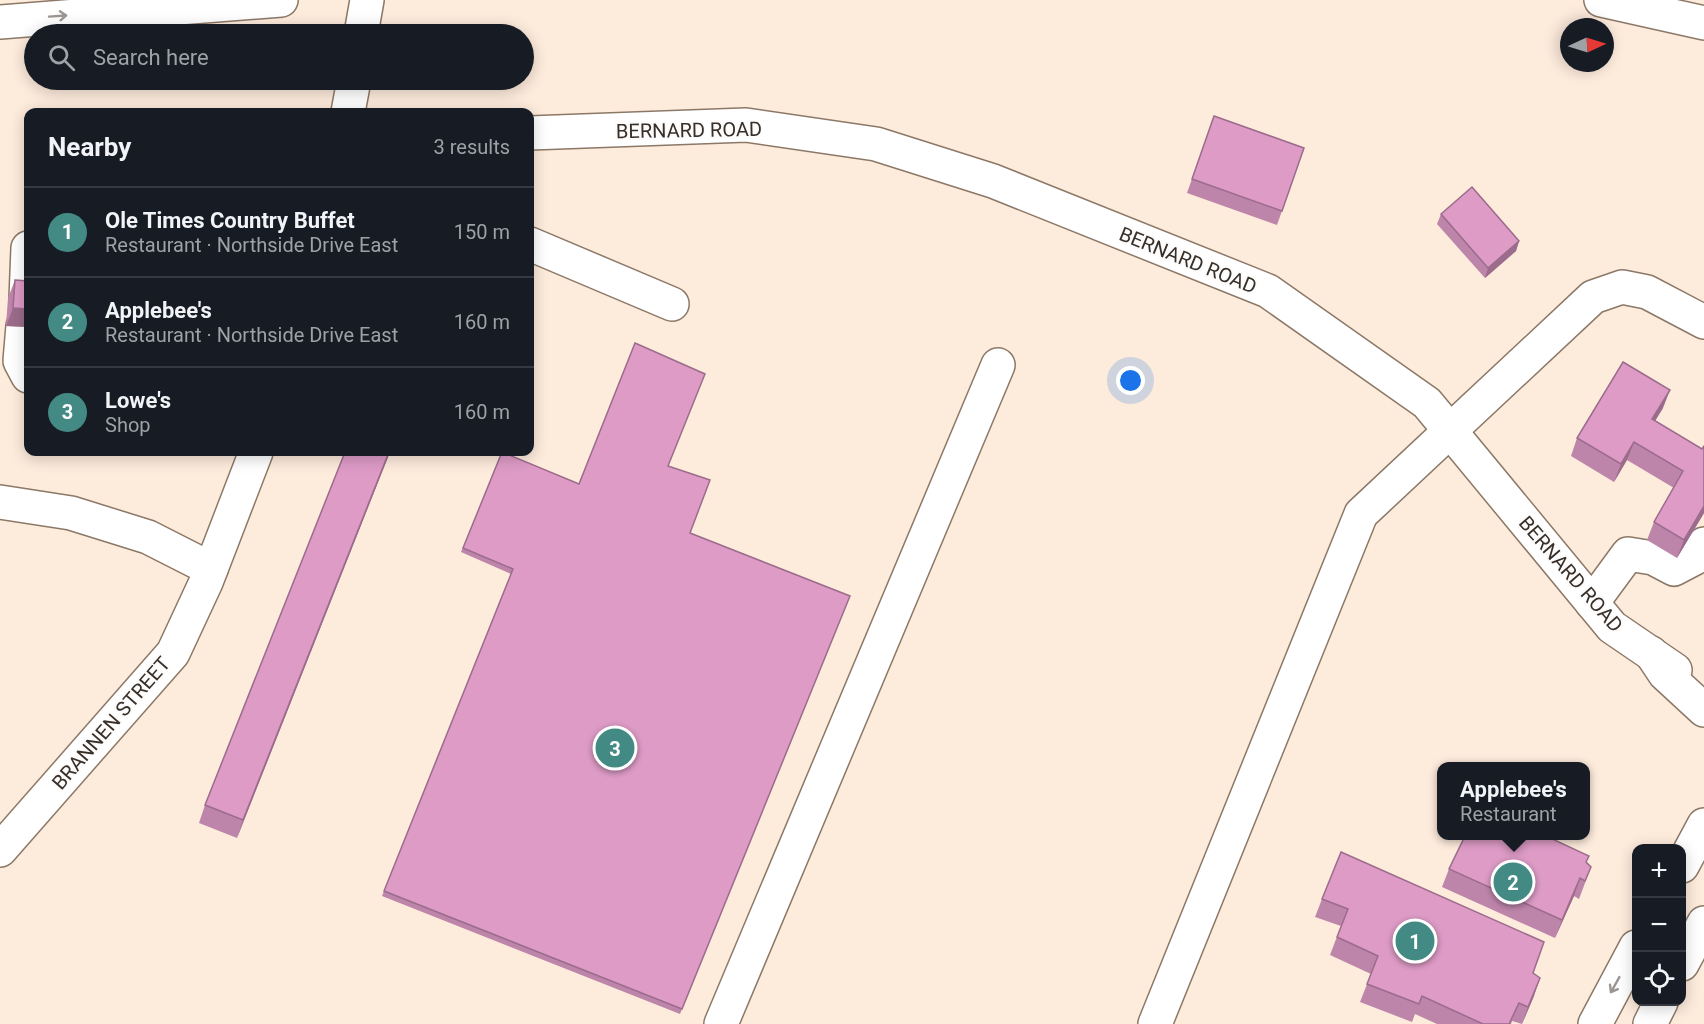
<!DOCTYPE html>
<html lang="en">
<head>
<meta charset="utf-8">
<style>
	body { margin:0; font-family:Roboto,sans-serif; background:#20242c; color:#f1f3f6 }
	.controls { position:absolute; right:18px; bottom:18px; display:grid; overflow:hidden; border-radius:12px; box-shadow:0 3px 15px #0003 }
	.controls button { width:54px; height:54px; display:grid; place-items:center; padding:0; border:0; border-bottom:2px solid #363941; background:#171b24; color:#f1f3f6; font:30px sans-serif }
	.compass { position:absolute; left:1560px; top:18px; width:54px; height:54px; border-radius:50%; background:#171b24; box-shadow:0 3px 15px #0003; rotate:86deg }
	.you { position:absolute; left:1131px; top:381px; width:21px; height:21px; margin:-15px; border:4px solid #fff; border-radius:50%; background:#1a73e8; box-shadow:0 0 0 9px #1a73e833 }
	.badge { display:grid; place-items:center; width:39px; height:39px; border-radius:50%; background:#438a84; color:#fff; font-size:20px; font-weight:700 }
	.pin { position:absolute; translate:-50% -50%; border:3px solid #fff; box-shadow:0 2px 6px #0006 }
	.popup { position:absolute; left:1437px; top:762px; width:153px; height:78px; box-sizing:border-box; display:grid; place-content:center; border-radius:12px; background:#171b24; filter:drop-shadow(0 2px 4px #0005); font-size:20px; white-space:nowrap; color:#9ea1a6 }
	.popup b { font-size:22px; color:#f1f3f6 }
	.popup::after { content:''; position:absolute; left:50%; top:100%; margin-left:-12px; border:12px solid transparent; border-top-color:#171b24 }
	.list { margin:0; padding:0; list-style:none }
	h2 { display:flex; justify-content:space-between; align-items:center; height:78px; margin:0; padding:0 24px; font-size:26px }
	h2 small { font-size:20px; font-weight:400; color:#9ea1a6 }
	.list li { display:grid; grid-template-columns:39px 1fr auto; gap:18px; align-items:center; box-sizing:border-box; height:90px; padding:0 24px; border-top:2px solid #363941 }
	.list b { display:block; font-size:22px; white-space:nowrap }
	.list p { margin:0; font-size:20px; white-space:nowrap; color:#9ea1a6 }
	.list em { font-size:20px; font-style:normal; color:#9ea1a6 }
	.icon { flex:none; width:33px; height:33px; fill:none; stroke:currentColor; stroke-width:2; stroke-linecap:round; stroke-linejoin:round }
	.map { position:relative; flex:none; width:1704px; height:1024px; overflow:hidden }
	.search { position:absolute; background:#171b24; box-shadow:0 3px 15px #0003; left:24px; top:24px; width:510px; height:66px; display:flex; align-items:center; gap:15px; box-sizing:border-box; padding:0 21px; border-radius:33px; color:#9ea1a6; font-size:22px }
	.panel { position:absolute; background:#171b24; box-shadow:0 3px 15px #0003; left:24px; top:108px; width:510px; height:348px; border-radius:12px }
	.map>svg:first-child { display:block }
</style>
</head>
<body>
<div class="map">
<svg width="1704" height="1024" viewBox="0 0 1704 1024">
	<rect width="100%" height="100%" fill="#fdebdc"/>
	<g fill="none" stroke-linecap="round" stroke-linejoin="round">
		<defs>
			<g id="minor">
				<path d="M 361,34 L 367,0"/>
				<path d="M 348,112 L 354,80"/>
				<path d="M 530,133 L 746,125 L 876,144 L 993,181 L 1268,291 L 1427,403 L 1612,627 L 1675,670"/>
				<path d="M 530,244 L 672,304"/>
				<path d="M 26,299 L 28,248"/>
				<path d="M 23,326 L 20,361 L 28,376"/>
				<path d="M 0,502 L 71,513 L 148,537 L 211,569"/>
				<path d="M 1592,603 L 1628,554 L 1653,558 L 1674,569 L 1695,558 L 1704,544"/>
				<path d="M 0,850 L 173,653 L 206,582 L 256,452"/>
				<path d="M 721,1024 L 998,365"/>
				<path d="M 1155,1024 L 1361,514 L 1593,297 L 1622,287 L 1647,292 L 1704,322"/>
			</g>
			<g id="major">
				<path d="M 1651,653 L 1665,674 L 1704,710"/>
				<path d="M 1682,866 L 1704,825"/>
				<path d="M 1682,964 L 1704,923"/>
				<path d="M 1595,1024 L 1636,947"/>
				<path d="M 1650,1024 L 1661,1002"/>
			</g>
			<g id="highway">
				<path d="M 1601,0 L 1704,23"/>
				<path d="M 0,22 L 281,0"/>
			</g>
		</defs>
		<!-- minor casing -->
		<use href="#minor" stroke="#8c7867" stroke-width="36"/>
		<!-- major casing -->
		<use href="#major" stroke="#8c7867" stroke-width="36"/>
		<!-- highway casing -->
		<use href="#highway" stroke="#8c7867" stroke-width="36"/>
		<!-- minor -->
		<use href="#minor" stroke="#fff" stroke-width="33"/>
		<!-- major -->
		<use href="#major" stroke="#fff" stroke-width="33"/>
		<!-- highway -->
		<use href="#highway" stroke="#fff" stroke-width="33"/>
	</g>
	<!-- wall -->
	<g fill="#be85aa">
		<path d="M 1214,116 L 1304,148 L 1277,225 L 1187,193 Z"/>
		<path d="M 1441,214 L 1519,241 L 1516,251 L 1485,278 L 1437,224 Z"/>
		<path d="M 15,280 L 28,281 L 28,327 L 6,326 L 8,298 Z"/>
		<path d="M 1663,408 L 1655,421 L 1702,449 L 1704,446 L 1704,513 L 1677,558 L 1647,540 L 1654,522 L 1674,488 L 1627,460 L 1614,482 L 1571,456 L 1577,438 Z"/>
		<path d="M 390,452 L 237,838 L 199,823 L 205,805 Z"/>
		<path d="M 502,452 L 579,484 L 668,466 L 690,533 L 850,596 L 680,1014 L 382,896 L 511,574 L 461,552 Z"/>
		<path d="M 1591,867 L 1579,899 L 1574,896 L 1555,938 L 1442,887 L 1449,869 Z"/>
		<path d="M 1322,899 L 1533,973 L 1534,996 L 1522,1024 L 1512,1021 L 1511,1024 L 1437,1024 L 1415,1014 L 1412,1022 L 1360,1002 L 1371,974 L 1330,955 L 1341,926 L 1315,917 Z"/>
	</g>
	<!-- shaded-wall -->
	<g fill="#9b6c8b">
		<path d="M 1519,241 L 1516,251 L 1485,278 L 1488,268 Z"/>
		<path d="M 13,308 L 28,309 L 28,327 L 6,326 Z"/>
		<path d="M 1670,390 L 1663,408 L 1645,437 L 1652,419 Z"/>
		<path d="M 1634,442 L 1627,460 L 1614,482 L 1621,464 Z"/>
		<path d="M 389,452 L 390,452 L 237,838 L 243,820 Z"/>
		<path d="M 1704,506 L 1704,513 L 1677,558 L 1684,540 Z"/>
		<path d="M 1580,878 L 1574,896 L 1555,938 L 1562,920 Z"/>
		<path d="M 1540,978 L 1534,996 L 1522,1024 L 1528,1007 Z"/>
	</g>
	<!-- building -->
	<g fill="#dd9bc6" stroke="#9b6c8b" stroke-width="1.5">
		<path d="M 1214,116 L 1304,148 L 1282,211 L 1192,179 Z"/>
		<path d="M 1472,187 L 1519,241 L 1488,268 L 1441,214 Z"/>
		<path d="M 15,280 L 28,281 L 28,309 L 13,308 Z"/>
		<path d="M 635,343 L 705,374 L 668,466 L 710,480 L 690,533 L 850,596 L 682,1009 L 384,891 L 513,569 L 463,548 L 502,452 L 579,484 Z"/>
		<path d="M 1623,362 L 1670,390 L 1652,419 L 1702,449 L 1704,446 L 1704,506 L 1684,540 L 1654,522 L 1683,471 L 1634,442 L 1621,464 L 1577,438 Z"/>
		<path d="M 345,452 L 389,452 L 243,820 L 205,805 Z"/>
		<path d="M 1465,836 L 1546,836 L 1589,856 L 1586,862 L 1591,867 L 1585,881 L 1580,878 L 1562,920 L 1449,869 Z"/>
		<path d="M 1341,852 L 1544,942 L 1533,973 L 1540,978 L 1528,1007 L 1519,1003 L 1509,1024 L 1483,1024 L 1422,996 L 1419,1004 L 1367,984 L 1378,956 L 1337,937 L 1348,909 L 1322,899 Z"/>
	</g>
	<!-- one-way arrows -->
	<defs><path id="oneway-shaft" d="M-6 0H5M1.5-3L5.5 0L1.5 3" fill="none" stroke-width="1.6" stroke-linecap="round" stroke-linejoin="round" transform="scale(1.5)"/></defs>
	<g stroke="#9c9794">
		<use href="#oneway-shaft" transform="translate(58 16) rotate(-4)"/>
		<use href="#oneway-shaft" transform="translate(1615 985) rotate(119)"/>
	</g>
	<g text-anchor="middle" dominant-baseline="central" stroke-width="4.5" stroke-linejoin="round" paint-order="stroke">
		<!-- street labels -->
		<g font-size="20" fill="#382f28" stroke="#fcfcfc">
			<text transform="translate(689 130) rotate(-1)">BERNARD ROAD</text>
			<text transform="translate(1188 260) rotate(22)">BERNARD ROAD</text>
			<text transform="translate(1571 574) rotate(49)">BERNARD ROAD</text>
			<text transform="translate(111 723) rotate(-49)">BRANNEN STREET</text>
		</g>
	</g>
</svg>
<div class="controls">
<button>+</button>
<button>−</button>
<button><svg class="icon" aria-label="locate" viewBox="0 0 24 24"><circle cx="12" cy="12" r="6"/><path d="M12 2v4M12 18v4M2 12h4M18 12h4"/></svg></button>
</div>
<svg class="compass" viewBox="-18 -18 36 36"><path d="M0-13l5 13h-10z" fill="#e53935"/><path d="M0 13l5-13h-10z" fill="#9ea1a6"/></svg>
<div class="you"></div>
<div class="pin badge" style="left:1415px;top:941px">1</div>
<div class="pin badge" style="left:1513px;top:882px">2</div>
<div class="popup"><b>Applebee's</b>Restaurant</div>
<div class="pin badge" style="left:615px;top:748px">3</div>
<div class="search"><svg class="icon" aria-label="search" viewBox="0 0 24 24"><circle cx="10" cy="10" r="6"/><path d="M15 15l6 6"/></svg>Search here</div>
<section class="panel">
<h2>Nearby<small>3 results</small></h2>
<ul class="list">
<li><span class="badge">1</span><div><b>Ole Times Country Buffet</b><p>Restaurant · Northside Drive East</p></div><em>150 m</em></li>
<li><span class="badge">2</span><div><b>Applebee's</b><p>Restaurant · Northside Drive East</p></div><em>160 m</em></li>
<li><span class="badge">3</span><div><b>Lowe's</b><p>Shop</p></div><em>160 m</em></li>
</ul>
</section>
</div>
</body>
</html>
